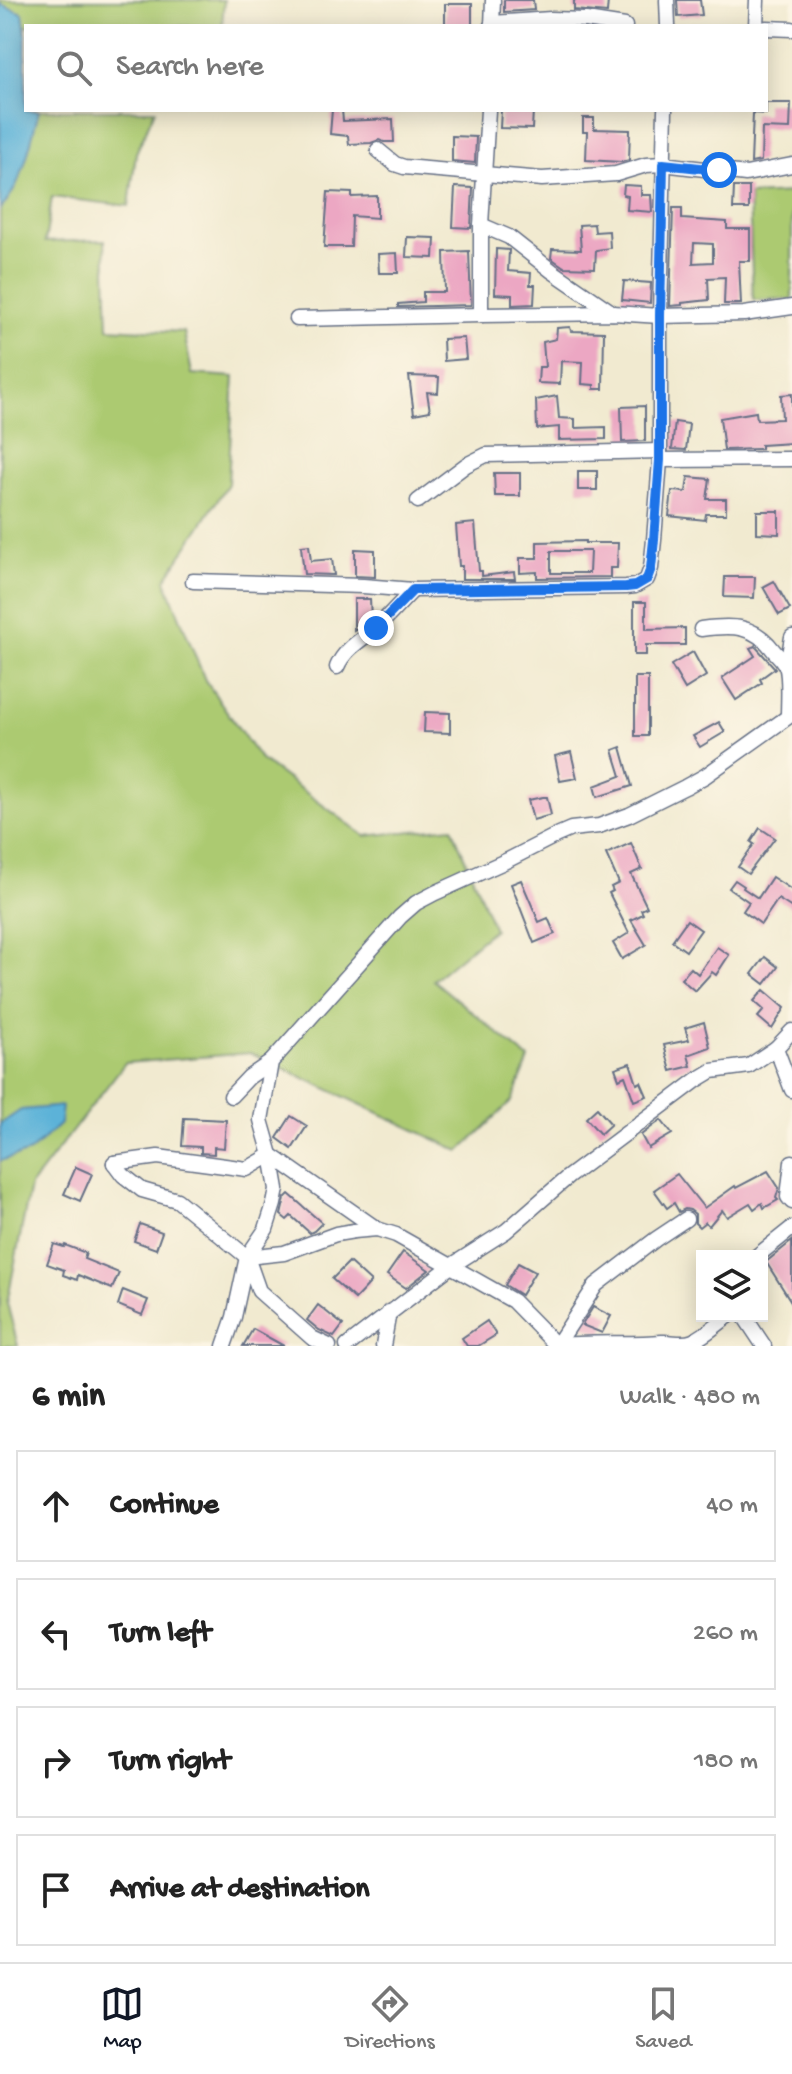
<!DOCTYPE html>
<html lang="en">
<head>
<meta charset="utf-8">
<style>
	body { margin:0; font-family:"Gochi Hand",sans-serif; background:#f2f2f2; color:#222 }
	.controls { position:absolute; right:24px; bottom:24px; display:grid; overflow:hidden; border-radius:0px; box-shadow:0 4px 20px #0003 }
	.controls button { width:72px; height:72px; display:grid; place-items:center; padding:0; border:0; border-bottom:2px solid #e0e0e0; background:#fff; color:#222; font:40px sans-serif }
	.stop { position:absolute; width:24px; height:24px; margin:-18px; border:6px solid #1a73e8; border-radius:50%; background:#fff }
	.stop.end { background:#1a73e8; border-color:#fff; box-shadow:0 2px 8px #0008 }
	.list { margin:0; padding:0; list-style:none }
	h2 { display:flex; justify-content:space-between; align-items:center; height:104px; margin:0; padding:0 32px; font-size:34px }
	h2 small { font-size:26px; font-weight:400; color:#767676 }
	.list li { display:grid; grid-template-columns:52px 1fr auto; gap:24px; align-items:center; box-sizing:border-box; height:112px; margin:0 16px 16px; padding:0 16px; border:2px solid #e0e0e0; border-radius:0px }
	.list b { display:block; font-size:30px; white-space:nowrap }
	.list em { font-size:26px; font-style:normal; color:#767676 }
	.icon { flex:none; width:44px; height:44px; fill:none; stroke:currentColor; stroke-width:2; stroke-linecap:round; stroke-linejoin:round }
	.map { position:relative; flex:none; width:792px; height:1346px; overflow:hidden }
	.search { position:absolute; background:#fff; box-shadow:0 4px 20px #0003; left:24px; right:24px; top:24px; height:88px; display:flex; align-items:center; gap:20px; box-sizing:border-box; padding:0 28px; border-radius:0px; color:#767676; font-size:30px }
	.sheet { height:616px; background:#fff }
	nav { display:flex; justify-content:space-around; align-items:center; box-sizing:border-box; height:112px; border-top:2px solid #e0e0e0; background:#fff; font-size:22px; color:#767676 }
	nav a { display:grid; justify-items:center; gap:4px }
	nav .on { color:#111827 }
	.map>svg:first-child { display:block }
</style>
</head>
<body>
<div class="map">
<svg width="792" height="1346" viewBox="0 0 792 1346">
	<rect width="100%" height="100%" fill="#fcf5e5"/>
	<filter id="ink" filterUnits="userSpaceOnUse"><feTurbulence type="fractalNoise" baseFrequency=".0125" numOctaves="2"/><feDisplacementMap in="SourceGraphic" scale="16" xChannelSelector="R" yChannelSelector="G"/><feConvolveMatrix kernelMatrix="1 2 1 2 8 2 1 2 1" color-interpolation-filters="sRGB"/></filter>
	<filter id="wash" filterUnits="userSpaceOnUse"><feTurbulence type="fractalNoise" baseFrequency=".006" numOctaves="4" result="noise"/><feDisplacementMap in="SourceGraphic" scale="32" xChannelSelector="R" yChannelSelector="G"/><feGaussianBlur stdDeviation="1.8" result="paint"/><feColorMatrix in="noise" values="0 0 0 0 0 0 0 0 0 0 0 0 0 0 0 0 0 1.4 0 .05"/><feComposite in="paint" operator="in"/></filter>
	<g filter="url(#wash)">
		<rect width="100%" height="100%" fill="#f1ead0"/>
		<!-- green -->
		<g fill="#acca71" stroke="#647c68" stroke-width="2">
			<path d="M 0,0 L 224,0 L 222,26 L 26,26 L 26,110 L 155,110 L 136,153 L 129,206 L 52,197 L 45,242 L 105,240 L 108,328 L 184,332 L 192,374 L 234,377 L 228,484 L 165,580 L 205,680 L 260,759 L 365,836 L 452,827 L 494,929 L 433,980 L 529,1059 L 512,1101 L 460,1151 L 251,1053 L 125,1063 L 30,1186 L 7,1303 L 18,1346 L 0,1346 Z"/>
			<path d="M 792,193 L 792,299 L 753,300 L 749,195 Z"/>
		</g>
		<!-- water -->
		<g fill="#5bb2d8" stroke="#3b709b" stroke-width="2">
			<path d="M 0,4 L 23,13 L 26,35 L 26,110 L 39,111 C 30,142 24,185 0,209 Z"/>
			<path d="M 62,1106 L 60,1124 L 30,1152 L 0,1161 L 0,1124 L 21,1110 Z"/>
		</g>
		<g id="blocks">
			<!-- building -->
			<g fill="#eca7c3" fill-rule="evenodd">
				<path d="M 504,0 L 533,0 L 534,10 L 504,12 Z"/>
				<path d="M 574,0 L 608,0 L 607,13 L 574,10 Z"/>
				<path d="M 677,0 L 700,0 L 702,15 L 678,17 Z"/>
				<rect x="445" y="4" width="27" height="22"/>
				<path d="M 766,103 L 791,103 L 790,129 L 762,128 L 761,161 L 751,163 L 753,113 L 766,114 Z"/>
				<path d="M 332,110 L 342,110 L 343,121 L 393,119 L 394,142 L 384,142 L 379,140 L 371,143 L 349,144 L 348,136 L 330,134 Z"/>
				<path d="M 501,110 L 533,110 L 532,129 L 500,128 Z"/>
				<path d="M 583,118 L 594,118 L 594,129 L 630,130 L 629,160 L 622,162 L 586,160 L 587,132 L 583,132 Z"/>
				<path d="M 452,136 L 476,137 L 475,163 L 452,161 Z"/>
				<path d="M 624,185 L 641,186 L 641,195 L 651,195 L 652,212 L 627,210 L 628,196 L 623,195 Z"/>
				<path d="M 455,187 L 473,188 L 471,228 L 453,227 Z"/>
				<path d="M 734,187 L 749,187 L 749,209 L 733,209 Z"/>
				<path d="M 328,192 L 352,193 L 352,197 L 377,196 L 377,218 L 352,216 L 351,247 L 324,247 Z"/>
				<path d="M 673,208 L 682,208 L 682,219 L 727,222 L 727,229 L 750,229 L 750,261 L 739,261 L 741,304 L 724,304 L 725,277 L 708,278 L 709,300 L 682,303 L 682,305 L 670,306 ZM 694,243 L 713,244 L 713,262 L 693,263 Z"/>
				<path d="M 594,224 L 595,232 L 609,231 L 610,248 L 596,250 L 595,268 L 564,267 L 551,258 L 552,249 L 581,250 L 579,225 Z"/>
				<path d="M 407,237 L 435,238 L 434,258 L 406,257 Z"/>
				<path d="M 496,249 L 509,250 L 508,271 L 531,273 L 530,285 L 535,285 L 534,304 L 512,305 L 512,295 L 495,294 Z"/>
				<path d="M 469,251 L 471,305 L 398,307 L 398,304 L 423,302 L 423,292 L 445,292 L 444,252 Z"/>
				<path d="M 397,253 L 398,273 L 379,273 L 378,254 Z"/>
				<path d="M 624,281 L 651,283 L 650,303 L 622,300 Z"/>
				<path d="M 570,327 L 571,331 L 604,332 L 603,389 L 594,389 L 594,385 L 582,384 L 583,362 L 561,361 L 560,384 L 538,383 L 539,367 L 545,367 L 543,342 L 556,339 L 557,328 Z"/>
				<path d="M 464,338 L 466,359 L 444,361 L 443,339 Z"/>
				<path d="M 409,376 L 439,377 L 438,393 L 427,392 L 430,411 L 414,414 Z"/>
				<path d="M 792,394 L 792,443 L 761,445 L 761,449 L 760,449 L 724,450 L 720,418 L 756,412 L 757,420 L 782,419 L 781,395 Z"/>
				<path d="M 557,396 L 559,418 L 575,419 L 575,428 L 606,427 L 606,439 L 559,440 L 559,427 L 537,429 L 536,400 Z"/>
				<path d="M 645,406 L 645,441 L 622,442 L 621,407 Z"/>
				<path d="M 675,422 L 689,424 L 686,450 L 672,449 Z"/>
				<rect x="578" y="471" width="19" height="19"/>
				<path d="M 494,473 L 520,473 L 520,496 L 495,496 Z"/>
				<path d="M 688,477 L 710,479 L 707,499 L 726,499 L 726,514 L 706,514 L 705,520 L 669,516 L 672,491 L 686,492 Z"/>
				<path d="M 757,511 L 779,511 L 779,534 L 757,533 Z"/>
				<path d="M 475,523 L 479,571 L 482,571 L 482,576 L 514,572 L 515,579 L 462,579 L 462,566 L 459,566 L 456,525 Z"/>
				<path d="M 585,541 L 585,543 L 618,543 L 617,568 L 610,568 L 610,577 L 537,578 L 537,572 L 520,573 L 520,558 L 537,558 L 537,542 ZM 551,551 L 590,551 L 589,573 L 551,573 Z"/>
				<path d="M 309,545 L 311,561 L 332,559 L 334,575 L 304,574 L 301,546 Z"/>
				<path d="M 355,549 L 375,550 L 375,577 L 355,576 Z"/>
				<path d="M 725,577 L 755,577 L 754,598 L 724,597 Z"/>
				<path d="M 774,581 L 790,609 L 779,615 L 763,587 Z"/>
				<path d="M 354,599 L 370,599 L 371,619 L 354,630 Z"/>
				<path d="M 634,602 L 646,602 L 646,629 L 685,628 L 685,645 L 646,645 L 646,655 L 634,655 Z"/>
				<path d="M 755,646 L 775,668 L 760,679 L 762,683 L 736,700 L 722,678 L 755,656 L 750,648 Z"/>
				<path d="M 693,652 L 706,676 L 685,689 L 671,665 Z"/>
				<rect x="635" y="677" width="13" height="59"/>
				<path d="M 425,712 L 450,713 L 450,733 L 424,732 Z"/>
				<path d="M 719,722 L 725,732 L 700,747 L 693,736 Z"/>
				<path d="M 621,747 L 632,786 L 597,797 L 594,786 L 621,776 L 613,750 Z"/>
				<path d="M 571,752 L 577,778 L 560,781 L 555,756 Z"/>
				<path d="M 543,797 L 547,797 L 551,815 L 533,820 L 528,800 Z"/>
				<path d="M 760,828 L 775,838 L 748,874 L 738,867 L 754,844 L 751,842 Z"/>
				<path d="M 631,843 L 642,869 L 631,874 L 647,907 L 641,910 L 643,914 L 631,920 L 646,945 L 622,959 L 613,943 L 629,933 L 609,893 L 613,891 L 611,887 L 619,883 L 606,854 Z"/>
				<path d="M 772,877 L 792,890 L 792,908 L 778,899 L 761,924 L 743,911 L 749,902 L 729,888 L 735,880 L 744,886 L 743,888 L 758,898 Z"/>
				<path d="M 521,880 L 539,922 L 548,918 L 555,934 L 534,943 L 511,884 Z"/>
				<path d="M 687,920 L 701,930 L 686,951 L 672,941 Z"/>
				<path d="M 717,947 L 729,955 L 716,975 L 712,972 L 695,991 L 681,979 L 691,968 L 698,974 Z"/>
				<path d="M 765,957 L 778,967 L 765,984 L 752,974 Z"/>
				<path d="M 764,990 L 785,1008 L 772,1029 L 758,1017 L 764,1010 L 754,1001 Z"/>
				<path d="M 704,1022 L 710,1047 L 688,1055 L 691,1066 L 671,1071 L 664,1045 L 689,1040 L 685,1028 Z"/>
				<path d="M 630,1063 L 637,1084 L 641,1082 L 647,1096 L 634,1101 L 625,1076 L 619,1079 L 615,1068 Z"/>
				<path d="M 597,1108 L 611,1124 L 600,1134 L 586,1118 Z"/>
				<path d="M 291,1116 L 307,1126 L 292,1149 L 277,1138 Z"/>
				<path d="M 184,1118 L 226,1120 L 224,1148 L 214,1147 L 214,1154 L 201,1153 L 201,1147 L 182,1146 Z"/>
				<path d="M 661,1120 L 672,1134 L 648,1148 L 641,1135 Z"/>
				<path d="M 76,1167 L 92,1174 L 80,1201 L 64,1194 Z"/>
				<path d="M 768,1171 L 779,1188 L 776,1198 L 778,1200 L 764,1208 L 762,1203 L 754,1209 L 750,1203 L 727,1217 L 722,1210 L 709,1226 L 705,1222 L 699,1227 L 695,1223 L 695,1214 L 690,1210 L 685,1209 L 679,1212 L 674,1203 L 667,1208 L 654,1190 L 677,1174 L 704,1208 L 735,1186 L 736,1188 Z"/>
				<path d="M 289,1194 L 322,1223 L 314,1231 L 310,1233 L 291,1216 L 287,1220 L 281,1215 L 285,1198 Z"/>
				<path d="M 140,1224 L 162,1232 L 156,1249 L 134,1241 Z"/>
				<path d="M 792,1241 L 792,1303 L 766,1262 Z"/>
				<path d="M 54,1244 L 64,1247 L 65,1245 L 86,1253 L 84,1259 L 119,1273 L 112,1289 L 78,1275 L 77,1280 L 63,1275 L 64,1270 L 47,1264 Z"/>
				<path d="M 403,1252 L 429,1270 L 406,1288 L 387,1275 Z"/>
				<path d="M 349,1262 L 371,1282 L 355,1299 L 332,1279 Z"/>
				<path d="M 518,1263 L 535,1272 L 521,1295 L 505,1285 Z"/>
				<path d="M 123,1290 L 148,1300 L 142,1315 L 118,1305 Z"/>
				<path d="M 318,1305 L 343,1325 L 334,1337 L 319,1330 L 307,1320 Z"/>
				<path d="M 593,1307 L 611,1316 L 602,1333 L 582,1325 Z"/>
				<path d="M 487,1321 L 496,1335 L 478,1346 L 467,1346 L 462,1338 Z"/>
				<path d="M 253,1329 L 284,1346 L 243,1346 Z"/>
			</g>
		</g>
	</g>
	<g filter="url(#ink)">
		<use href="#blocks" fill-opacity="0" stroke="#667086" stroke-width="2"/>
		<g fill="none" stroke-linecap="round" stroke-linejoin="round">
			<defs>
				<g id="minor">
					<path d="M 667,0 L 668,26"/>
					<path d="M 492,23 L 551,19 L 586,20 L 625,26"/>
					<path d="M 492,26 L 493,0"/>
					<path d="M 756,26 L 757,0"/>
					<path d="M 766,28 L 792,29"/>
					<path d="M 488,110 L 481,225 L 481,315 L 613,313 L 660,316 L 744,314 L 792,307"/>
					<path d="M 378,150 L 395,164 L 404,167 L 542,179 L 616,174 L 646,165 L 663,164 L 746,174 L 792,165"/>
					<path d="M 481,225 L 509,237 L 552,271 L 613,313"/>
					<path d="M 297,319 L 481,315"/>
					<path d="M 660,460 L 792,459"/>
					<path d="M 418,501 L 466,465 L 486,455 L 660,451"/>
					<path d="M 193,581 L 363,586 L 413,590 L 626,587 L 635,586 L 647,579 L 651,568 L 654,540 L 660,460 L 660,316 L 665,110"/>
					<path d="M 701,629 C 732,625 754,624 774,651 C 778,655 783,661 786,666 C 790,676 788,704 788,716"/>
					<path d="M 337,667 C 345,648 362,640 377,627 C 390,615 401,602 413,590"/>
					<path d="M 787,667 L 792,637"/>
					<path d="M 792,1031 L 776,1048 L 792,1090"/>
					<path d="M 231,1096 L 249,1077 L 271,1062"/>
					<path d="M 792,1162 L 788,1197 L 792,1202"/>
					<path d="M 114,1163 L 123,1175 L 142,1190 L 177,1200 L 247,1257 L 259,1291 L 312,1338 L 329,1346"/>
					<path d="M 114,1163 L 158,1157 L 247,1169 L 271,1155 L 377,1229"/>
					<path d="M 757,1256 L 792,1228"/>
					<path d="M 247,1257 L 284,1253 L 336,1234 L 354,1231 L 377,1229 L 396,1235 L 513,1301 L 557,1346"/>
					<path d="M 744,1316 L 764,1346"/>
					<path d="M 557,1345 L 596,1285 L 656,1239 L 686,1219"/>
					<path d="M 224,1346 L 234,1317 L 247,1257 L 266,1229 L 274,1204 L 277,1189 L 271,1155 L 261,1120 L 271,1062 L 400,917 L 416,903 L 435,893 L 508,860 L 557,835 L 571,829 L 599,826 L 629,815 L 685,787 L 705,776 L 792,714"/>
					<path d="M 347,1346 L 451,1266 L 506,1231 L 568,1177 L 697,1080 L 712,1071 L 749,1066 L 776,1048"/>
					<path d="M 383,1346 L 389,1312"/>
					<path d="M 555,1346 C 590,1341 627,1345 662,1342 C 673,1341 682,1346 693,1341 C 706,1335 717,1324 729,1316"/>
				</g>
			</defs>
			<!-- minor casing -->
			<use href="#minor" stroke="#667086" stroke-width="17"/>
			<!-- minor -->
			<use href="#minor" stroke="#fff" stroke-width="14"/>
		</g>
	</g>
	<g fill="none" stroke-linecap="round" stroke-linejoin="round" filter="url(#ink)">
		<!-- route -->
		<path stroke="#1a73e8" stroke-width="10" d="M 376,628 L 413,590 L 626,587 L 635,586 L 647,579 L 651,568 L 654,540 L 660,460 L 660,316 L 663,164 L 719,170"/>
	</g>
</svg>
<div class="controls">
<button><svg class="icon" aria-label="layers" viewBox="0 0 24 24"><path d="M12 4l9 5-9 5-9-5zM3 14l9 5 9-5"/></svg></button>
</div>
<div class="stop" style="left:719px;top:170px"></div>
<div class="stop end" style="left:376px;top:628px"></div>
<div class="search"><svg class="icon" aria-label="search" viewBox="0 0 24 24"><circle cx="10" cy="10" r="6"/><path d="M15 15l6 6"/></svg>Search here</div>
</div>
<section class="sheet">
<h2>6 min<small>Walk · 480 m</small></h2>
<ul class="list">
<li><svg class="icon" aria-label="ahead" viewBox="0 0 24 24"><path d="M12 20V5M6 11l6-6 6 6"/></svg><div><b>Continue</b></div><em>40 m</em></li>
<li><svg class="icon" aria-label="left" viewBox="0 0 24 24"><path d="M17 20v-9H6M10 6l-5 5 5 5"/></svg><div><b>Turn left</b></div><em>260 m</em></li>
<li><svg class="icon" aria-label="right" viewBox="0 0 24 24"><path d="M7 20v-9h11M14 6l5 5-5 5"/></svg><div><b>Turn right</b></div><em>180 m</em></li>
<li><svg class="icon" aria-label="arrive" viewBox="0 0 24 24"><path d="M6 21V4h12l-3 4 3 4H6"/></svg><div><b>Arrive at destination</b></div></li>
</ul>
</section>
<nav>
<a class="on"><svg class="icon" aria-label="map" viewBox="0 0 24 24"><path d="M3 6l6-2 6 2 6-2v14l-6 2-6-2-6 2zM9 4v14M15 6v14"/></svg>Map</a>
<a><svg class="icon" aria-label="directions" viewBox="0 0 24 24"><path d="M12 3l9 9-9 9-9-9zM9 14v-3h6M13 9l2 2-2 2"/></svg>Directions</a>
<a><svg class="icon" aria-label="saved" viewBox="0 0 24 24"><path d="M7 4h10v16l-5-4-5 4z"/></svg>Saved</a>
</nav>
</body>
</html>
